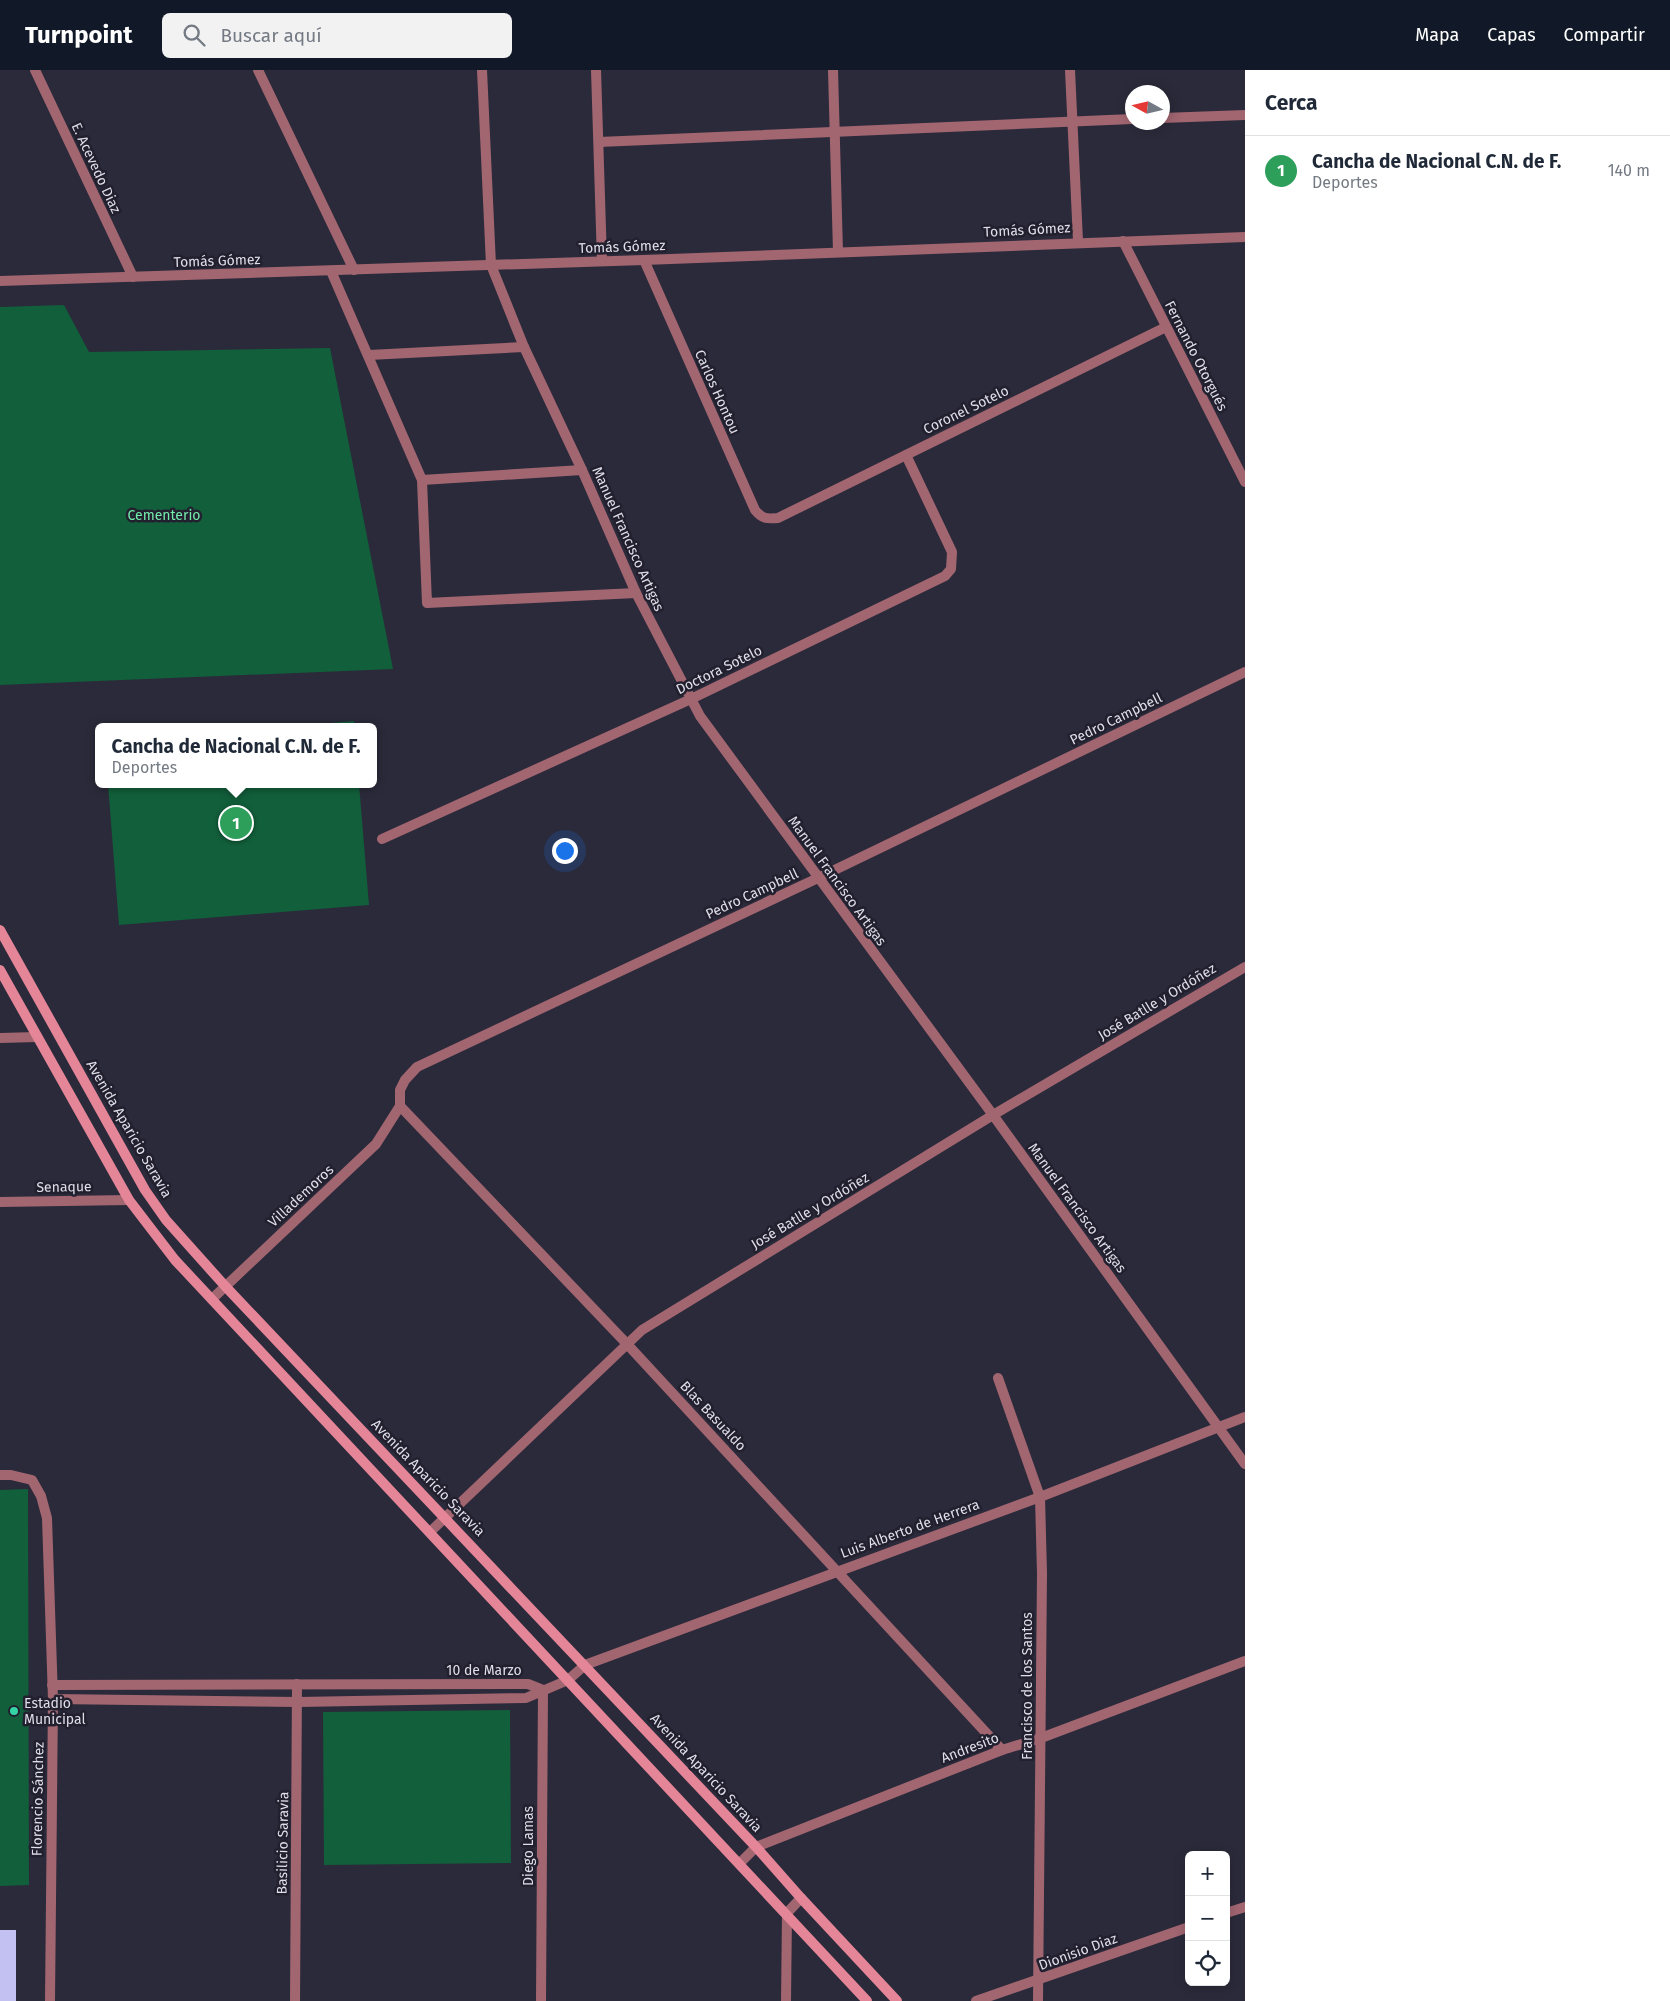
<!DOCTYPE html>
<html lang="es">
<head>
<meta charset="utf-8">
<style>
	body { margin:0; font-family:"Fira Sans",sans-serif; background:#f2f2f3; color:#1f2937 }
	.controls { position:absolute; right:15px; bottom:15px; display:grid; overflow:hidden; border-radius:8px; box-shadow:0 2px 12px #0003 }
	.controls button { width:45px; height:45px; display:grid; place-items:center; padding:0; border:0; border-bottom:1px solid #e0e1e3; background:#fff; color:#1f2937; font:25px sans-serif }
	.compass { position:absolute; left:1125px; top:15px; width:45px; height:45px; border-radius:50%; background:#fff; box-shadow:0 2px 12px #0003; rotate:278deg }
	.you { position:absolute; left:564px; top:780px; width:18px; height:18px; margin:-12px; border:4px solid #fff; border-radius:50%; background:#1a73e8; box-shadow:0 0 0 8px #1a73e833 }
	.badge { display:grid; place-items:center; width:32px; height:32px; border-radius:50%; background:#111827; color:#fff; font-size:16px; font-weight:700 }
	.pin { position:absolute; translate:-50% -50%; border:2px solid #fff; box-shadow:0 1px 5px #0006 }
	.popup { position:absolute; left:95px; top:653px; width:282px; height:65px; box-sizing:border-box; display:grid; place-content:center; border-radius:8px; background:#fff; filter:drop-shadow(0 1px 4px #0005); font-size:16px; white-space:nowrap; color:#747a83 }
	.popup b { font-size:19px; color:#1f2937 }
	.popup::after { content:''; position:absolute; left:50%; top:100%; margin-left:-10px; border:10px solid transparent; border-top-color:#fff }
	.list { margin:0; padding:0; list-style:none }
	h2 { display:flex; justify-content:space-between; align-items:center; height:65px; margin:0; padding:0 20px; font-size:21px }
	h2 small { font-size:16px; font-weight:400; color:#747a83 }
	.list li { display:grid; grid-template-columns:32px 1fr auto; gap:15px; align-items:center; box-sizing:border-box; height:70px; padding:0 20px; border-top:1px solid #e0e1e3 }
	.list b { display:block; font-size:19px; white-space:nowrap }
	.list p { margin:0; font-size:16px; white-space:nowrap; color:#747a83 }
	.list em { font-size:16px; font-style:normal; color:#747a83 }
	.icon { flex:none; width:28px; height:28px; fill:none; stroke:currentColor; stroke-width:2; stroke-linecap:round; stroke-linejoin:round }
	.map { position:relative; flex:none; width:1245px; height:1931px; overflow:hidden }
	header { display:flex; align-items:center; gap:30px; box-sizing:border-box; height:70px; padding:0 25px; background:#111827; color:#fff }
	header strong { font-size:24px }
	nav { display:flex; gap:28px; margin-inline-start:auto; font-size:18px }
	.search { width:350px; height:45px; background:#f2f2f3; display:flex; align-items:center; gap:12px; box-sizing:border-box; padding:0 18px; border-radius:8px; color:#747a83; font-size:19px }
	main { display:flex }
	aside { flex:1; background:#fff }
	.map>svg:first-child { display:block }
</style>
</head>
<body>
<header>
<strong>Turnpoint</strong>
<div class="search"><svg class="icon" aria-label="search" viewBox="0 0 24 24"><circle cx="10" cy="10" r="6"/><path d="M15 15l6 6"/></svg>Buscar aquí</div>
<nav><a>Mapa</a><a>Capas</a><a>Compartir</a></nav>
</header>
<main>
<div class="map">
<svg width="1245" height="1931" viewBox="0 0 1245 1931">
	<rect width="100%" height="100%" fill="#2b2a3a"/>
	<!-- green -->
	<g fill="#125f3b">
		<path d="M 64,235 L 89,282 L 330,278 L 393,599 L 0,615 L 0,237 Z"/>
		<path d="M 354,651 L 355,657 L 283,657 Z"/>
		<path d="M 108,714 L 359,714 L 369,835 L 119,855 Z"/>
		<path d="M 28,1419 L 29,1815 L 0,1816 L 0,1420 Z"/>
		<path d="M 510,1640 L 511,1793 L 324,1795 L 323,1642 Z"/>
	</g>
	<!-- building -->
	<rect fill="#c3c0f2" x="0" y="1860" width="16" height="71"/>
	<g fill="none" stroke-linecap="round" stroke-linejoin="round">
		<!-- street -->
		<g stroke="#a26671" stroke-width="10">
			<path d="M 35,0 L 133,207"/>
			<path d="M 258,0 L 354,200"/>
			<path d="M 482,0 L 491,195 L 524,277 L 582,400 L 636,523 L 700,646 L 993,1045 L 1245,1394"/>
			<path d="M 596,0 L 602,191"/>
			<path d="M 833,0 L 838,182"/>
			<path d="M 1070,0 L 1078,171"/>
			<path d="M 1162,48 L 1245,45"/>
			<path d="M 599,72 L 1132,49"/>
			<path d="M 1123,171 L 1245,412"/>
			<path d="M 644,190 L 755,440 C 762,449 767,449 778,448 L 1166,257"/>
			<path d="M 331,201 L 422,410 L 427,533 L 636,523"/>
			<path d="M 0,211 L 644,190 L 1245,167"/>
			<path d="M 369,285 L 524,277"/>
			<path d="M 422,410 L 582,400"/>
			<path d="M 382,769 L 691,629 L 945,506 L 951,499 L 952,482 L 906,385"/>
			<path d="M 0,968 L 37,967"/>
			<path d="M 400,1036 L 627,1274 L 1002,1680"/>
			<path d="M 0,1132 L 129,1130"/>
			<path d="M 212,1229 L 376,1074 L 400,1036 L 400,1020 L 405,1010 L 417,997 L 818,808 L 1245,602"/>
			<path d="M 998,1308 L 1040,1427 L 1042,1503 L 1038,1931"/>
			<path d="M 0,1405 L 11,1405 L 32,1410 L 41,1426 L 47,1448 L 53,1629 L 50,1931"/>
			<path d="M 430,1462 L 642,1260 L 993,1045 L 1245,897"/>
			<path d="M 52,1615 L 528,1614 L 543,1620"/>
			<path d="M 53,1629 L 298,1632 L 526,1628 L 568,1610 L 585,1595 L 1040,1427 L 1245,1347"/>
			<path d="M 740,1793 L 756,1777 L 1002,1680 L 1041,1668 L 1245,1591"/>
			<path d="M 1226,1843 L 1245,1837"/>
			<path d="M 295,1931 L 297,1614"/>
			<path d="M 541,1931 L 543,1620"/>
			<path d="M 786,1931 L 787,1843 L 801,1828"/>
			<path d="M 976,1931 L 1189,1857"/>
		</g>
		<!-- secondary -->
		<g stroke="#e58598" stroke-width="10">
			<path d="M 0,860 L 145,1120 L 166,1150 L 225,1216 L 756,1777 L 801,1828 L 897,1931"/>
			<path d="M 0,900 L 129,1130 L 175,1190 L 867,1931"/>
		</g>
	</g>
	<!-- markers -->
	<circle fill="#35d4a7" stroke="#22202f" stroke-width="2" cx="14" cy="1641" r="5"/>
	<g text-anchor="middle" dominant-baseline="central" stroke-width="5" stroke-linejoin="round" paint-order="stroke">
		<!-- street labels -->
		<g font-size="14" fill="#dfdee9" stroke="#22202f">
			<text transform="translate(96 98) rotate(65)">E. Acevedo Diaz</text>
			<text transform="translate(1027 160) rotate(-3)">Tomás Gómez</text>
			<text transform="translate(622 177) rotate(-2)">Tomás Gómez</text>
			<text transform="translate(217 191) rotate(-2)">Tomás Gómez</text>
			<text transform="translate(1196 286) rotate(63)">Fernando Otorgués</text>
			<text transform="translate(717 322) rotate(66)">Carlos Hontou</text>
			<text transform="translate(966 340) rotate(-26)">Coronel Sotelo</text>
			<text transform="translate(628 469) rotate(66)">Manuel Francisco Artigas</text>
			<text transform="translate(719 600) rotate(-26)">Doctora Sotelo</text>
			<text transform="translate(1116 649) rotate(-26)">Pedro Campbell</text>
			<text transform="translate(837 811) rotate(54)">Manuel Francisco Artigas</text>
			<text transform="translate(752 824) rotate(-25)">Pedro Campbell</text>
			<text transform="translate(1157 932) rotate(-31)">José Batlle y Ordóñez</text>
			<text transform="translate(129 1059) rotate(60)">Avenida Aparicio Saravia</text>
			<text transform="translate(64 1117) rotate(-1)">Senaque</text>
			<text transform="translate(301 1126) rotate(-43)">Villademoros</text>
			<text transform="translate(1077 1138) rotate(54)">Manuel Francisco Artigas</text>
			<text transform="translate(810 1141) rotate(-31)">José Batlle y Ordóñez</text>
			<text transform="translate(713 1346) rotate(47)">Blas Basualdo</text>
			<text transform="translate(428 1408) rotate(46)">Avenida Aparicio Saravia</text>
			<text transform="translate(910 1459) rotate(-20)">Luis Alberto de Herrera</text>
			<text x="484" y="1600">10 de Marzo</text>
			<text transform="translate(1027 1616) rotate(-90)">Francisco de los Santos</text>
			<text transform="translate(970 1678) rotate(-21)">Andresito</text>
			<text transform="translate(706 1703) rotate(47)">Avenida Aparicio Saravia</text>
			<text transform="translate(38 1729) rotate(-89)">Florencio Sánchez</text>
			<text transform="translate(283 1773) rotate(-89)">Basilicio Saravia</text>
			<text transform="translate(528 1776) rotate(-90)">Diego Lamas</text>
			<text transform="translate(1078 1882) rotate(-20)">Dionisio Diaz</text>
		</g>
		<!-- park labels -->
		<g font-size="14" fill="#73ecab" stroke="#22202f">
			<text x="164" y="445">Cementerio</text>
		</g>
		<!-- poi labels -->
		<g font-size="14" fill="#dfdee9" stroke="#22202f" text-anchor="start">
			<text x="24" y="1633">Estadio<tspan x="24" dy="16">Municipal</tspan></text>
		</g>
	</g>
</svg>
<div class="controls">
<button>+</button>
<button>−</button>
<button><svg class="icon" aria-label="locate" viewBox="0 0 24 24"><circle cx="12" cy="12" r="6"/><path d="M12 2v4M12 18v4M2 12h4M18 12h4"/></svg></button>
</div>
<svg class="compass" viewBox="-18 -18 36 36"><path d="M0-13l5 13h-10z" fill="#e53935"/><path d="M0 13l5-13h-10z" fill="#747a83"/></svg>
<div class="you"></div>
<div class="pin badge" style="left:236px;top:753px;background:#2e9e5b">1</div>
<div class="popup"><b>Cancha de Nacional C.N. de F.</b>Deportes</div>
</div>
<aside>
<h2>Cerca<small></small></h2>
<ul class="list">
<li><span class="badge" style="background:#2e9e5b">1</span><div><b>Cancha de Nacional C.N. de F.</b><p>Deportes</p></div><em>140 m</em></li>
</ul>
</aside>
</main>
</body>
</html>
